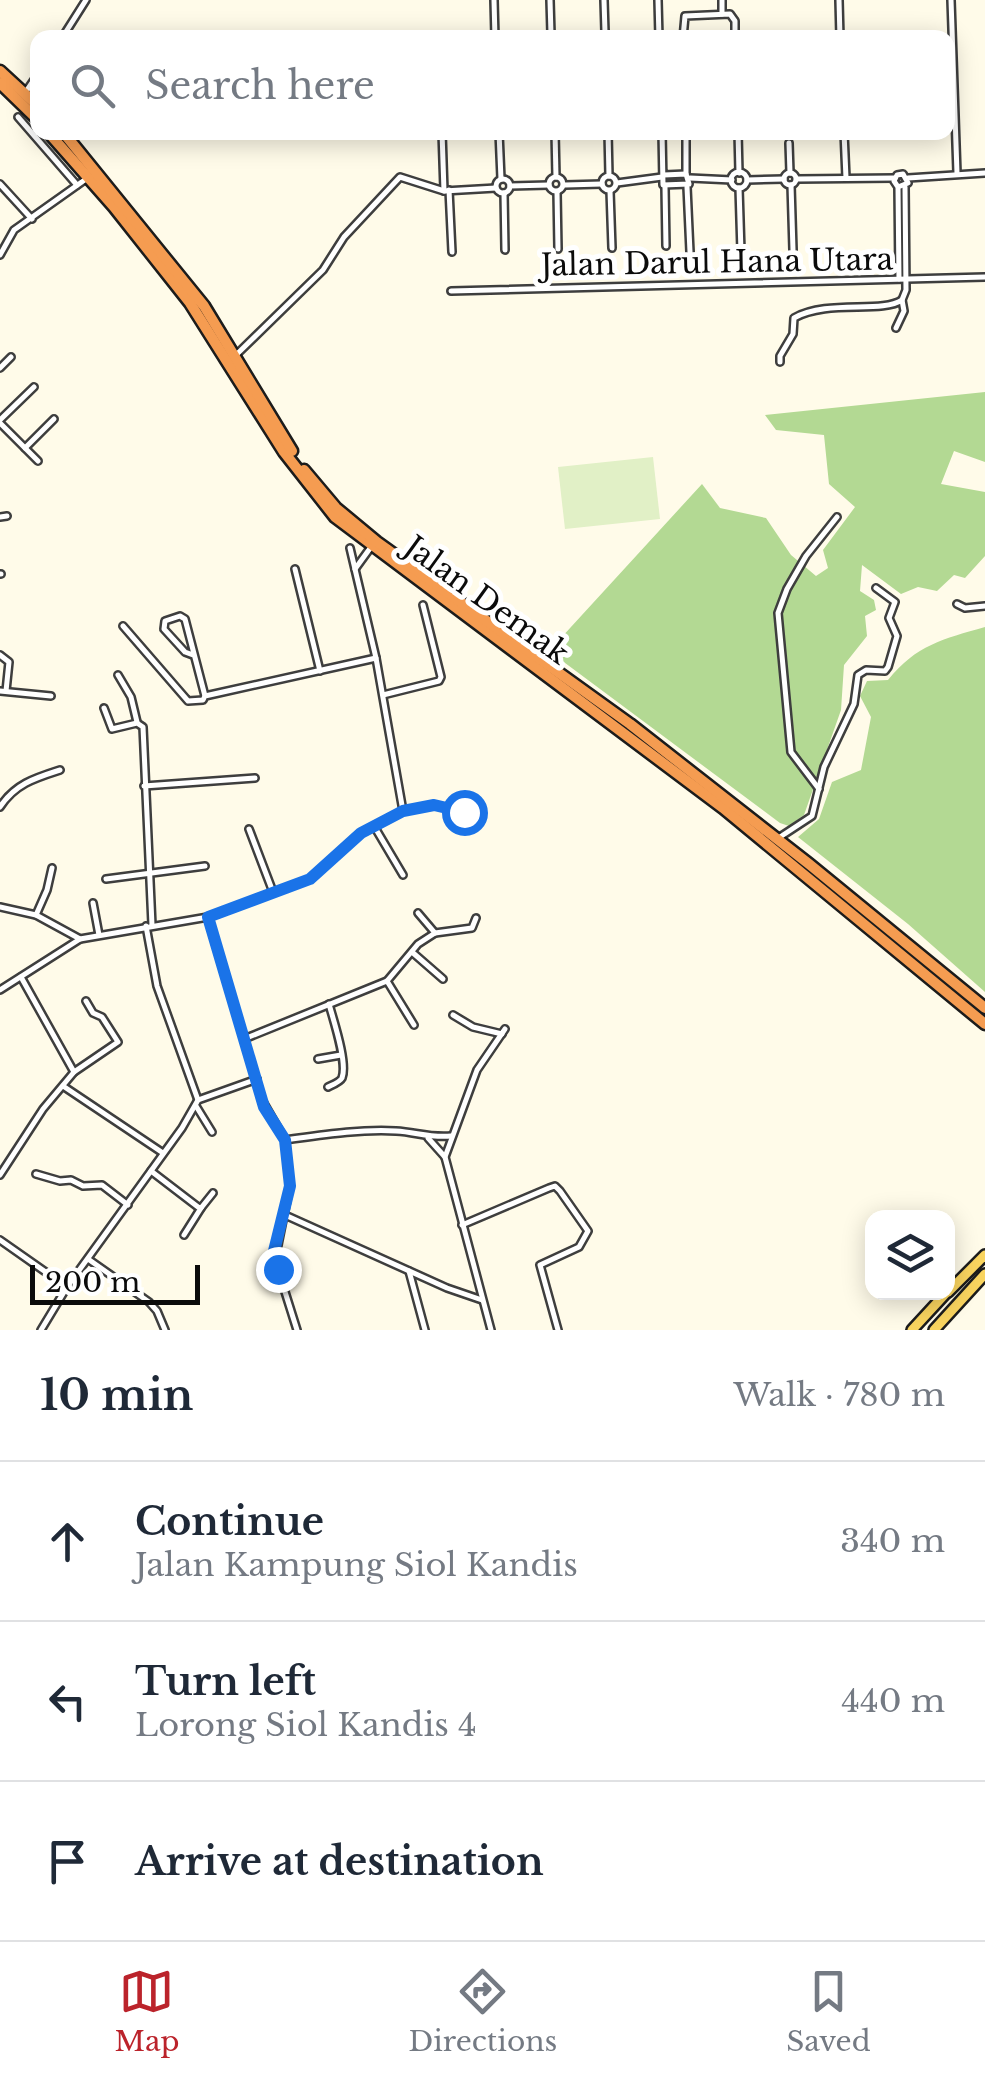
<!DOCTYPE html>
<html lang="en">
<head>
<meta charset="utf-8">
<style>
	body { margin:0; font-family:"Libre Baskerville",serif; background:#f2f2f3; color:#1f2937 }
	.controls { position:absolute; right:30px; bottom:30px; display:grid; overflow:hidden; border-radius:20px; box-shadow:0 5px 25px #0003 }
	.controls button { width:90px; height:90px; display:grid; place-items:center; padding:0; border:0; border-bottom:2px solid #e0e1e3; background:#fff; color:#1f2937; font:50px sans-serif }
	.scale { position:absolute; left:30px; bottom:25px; width:170px; box-sizing:border-box; padding-left:10px; border:5px solid #0b0b0b; border-top:0; font-size:28px; line-height:35px; white-space:nowrap; color:#0b0b0b; -webkit-text-stroke:8px #fff; paint-order:stroke }
	.stop { position:absolute; width:30px; height:30px; margin:-22px; border:8px solid #1a73e8; border-radius:50%; background:#fff }
	.stop.end { background:#1a73e8; border-color:#fff; box-shadow:0 2px 10px #0008 }
	.list { margin:0; padding:0; list-style:none }
	h2 { display:flex; justify-content:space-between; align-items:center; height:130px; margin:0; padding:0 40px; font-size:42px }
	h2 small { font-size:32px; font-weight:400; color:#747a83 }
	.list li { display:grid; grid-template-columns:65px 1fr auto; gap:30px; align-items:center; box-sizing:border-box; height:160px; padding:0 40px; border-top:2px solid #e0e1e3 }
	.list b { display:block; font-size:38px; white-space:nowrap }
	.list p { margin:0; font-size:32px; white-space:nowrap; color:#747a83 }
	.list em { font-size:32px; font-style:normal; color:#747a83 }
	.icon { flex:none; width:55px; height:55px; fill:none; stroke:currentColor; stroke-width:2; stroke-linecap:round; stroke-linejoin:round }
	.map { position:relative; flex:none; width:985px; height:1330px; overflow:hidden }
	.search { position:absolute; background:#fff; box-shadow:0 5px 25px #0003; left:30px; right:30px; top:30px; height:110px; display:flex; align-items:center; gap:25px; box-sizing:border-box; padding:0 35px; border-radius:20px; color:#747a83; font-size:38px }
	.sheet { height:610px; background:#fff }
	nav { display:flex; justify-content:space-around; align-items:center; box-sizing:border-box; height:140px; border-top:2px solid #e0e1e3; background:#fff; font-size:28px; color:#747a83 }
	nav a { display:grid; justify-items:center; gap:5px }
	nav .on { color:#bb232b }
	.map>svg:first-child { display:block }
</style>
</head>
<body>
<div class="map">
<svg width="985" height="1330" viewBox="0 0 985 1330">
	<rect width="100%" height="100%" fill="#fffbe9"/>
	<!-- forest -->
	<g fill="#b3d993">
		<path d="M 985,392 L 985,462 L 954,451 L 941,484 L 985,492 L 985,556 L 965,578 L 954,575 L 937,591 L 918,587 L 901,594 L 862,565 L 860,591 L 874,600 L 876,610 L 865,616 L 867,636 L 844,665 L 841,710 L 804,815 L 789,826 L 780,823 L 549,651 L 702,484 L 720,508 L 766,518 L 791,555 L 816,576 L 828,568 L 823,550 L 855,507 L 829,484 L 824,435 L 776,430 L 765,415 Z"/>
		<path d="M 985,627 L 985,992 L 908,924 L 798,837 L 819,819 L 832,782 L 861,770 L 871,717 L 860,696 L 867,681 L 888,680 C 916,645 943,639 985,627 Z"/>
	</g>
	<!-- pitch -->
	<path fill="#e1f0c6" d="M 653,457 L 660,519 L 565,529 L 558,467 Z"/>
	<g fill="none" stroke-linecap="round" stroke-linejoin="round">
		<defs>
			<g id="street">
				<path d="M 494,0 L 495,38"/>
				<path d="M 550,0 L 551,34"/>
				<path d="M 604,0 L 605,32"/>
				<path d="M 658,0 L 659,38"/>
				<path d="M 722,0 L 722,14"/>
				<path d="M 839,0 L 840,38"/>
				<path d="M 951,0 L 957,173"/>
				<path d="M 62,38 L 86,0"/>
				<path d="M 599,38 L 605,32 L 611,38"/>
				<path d="M 636,38 L 659,37"/>
				<path d="M 683,38 L 685,16 L 730,14 L 735,21 L 735,38"/>
				<path d="M 25,93 L 38,74"/>
				<path d="M 18,117 L 77,185"/>
				<path d="M 442,132 L 444,191"/>
				<path d="M 499,132 L 501,179"/>
				<path d="M 555,132 L 556,177"/>
				<path d="M 608,132 L 609,176"/>
				<path d="M 662,132 L 663,185 L 689,184 L 686,174 L 664,175"/>
				<path d="M 686,132 L 686,174"/>
				<path d="M 738,132 L 739,173"/>
				<path d="M 844,132 L 846,178"/>
				<path d="M 789,143 L 790,173"/>
				<circle cx="739" cy="180" r="8"/>
				<circle cx="790" cy="179" r="6"/>
				<circle cx="609" cy="183" r="7"/>
				<circle cx="556" cy="184" r="7"/>
				<path d="M 690,178 L 732,180"/>
				<path d="M 908,178 L 985,173"/>
				<circle cx="503" cy="186" r="7"/>
				<path d="M 797,179 L 895,178"/>
				<path d="M 747,180 L 784,179"/>
				<path d="M 617,183 L 662,177"/>
				<path d="M 0,184 L 32,219"/>
				<path d="M 565,185 L 602,184"/>
				<path d="M 791,185 L 793,250"/>
				<path d="M 510,186 L 549,185"/>
				<path d="M 665,187 L 666,246"/>
				<path d="M 687,187 L 690,252"/>
				<path d="M 898,187 L 908,183 L 903,174 L 897,175 L 894,181 L 898,187 L 899,279"/>
				<path d="M 739,188 L 741,252"/>
				<path d="M 449,190 L 452,252"/>
				<path d="M 610,191 L 612,248"/>
				<path d="M 557,192 L 558,249"/>
				<path d="M 504,193 L 505,250"/>
				<path d="M 0,255 L 14,230 L 86,179"/>
				<path d="M 451,291 L 985,277"/>
				<path d="M 896,328 L 904,311 L 902,300 L 906,290 L 905,187"/>
				<path d="M 236,355 L 323,270 L 344,237 L 400,177 L 444,191 L 496,188"/>
				<path d="M 780,362 L 780,356 L 793,334 L 794,318 C 828,299 881,314 902,300"/>
				<path d="M 0,368 L 11,357"/>
				<path d="M 0,420 L 34,387"/>
				<path d="M 0,423 L 38,461"/>
				<path d="M 25,448 L 54,419"/>
				<path d="M 0,517 L 7,516"/>
				<path d="M 350,548 L 376,658 L 403,811"/>
				<path d="M 295,569 L 320,671"/>
				<path d="M 355,569 L 371,547"/>
				<path d="M 0,574 L 1,574"/>
				<path d="M 957,604 L 965,608 L 985,606"/>
				<path d="M 123,626 L 188,701 L 203,700 L 205,696 L 376,658"/>
				<path d="M 0,655 L 9,662 L 6,691"/>
				<path d="M 193,655 L 185,652 L 164,629 L 165,621 L 180,616 L 185,619 L 205,696"/>
				<path d="M 118,675 L 131,697 L 137,722"/>
				<path d="M 0,691 L 51,696"/>
				<path d="M 383,695 L 439,681 L 441,677 L 423,605"/>
				<path d="M 104,708 L 112,729 L 137,723 L 143,727 L 152,925"/>
				<path d="M 144,786 L 255,778"/>
				<path d="M 819,789 L 791,752 L 778,613 L 787,589 L 806,556 L 837,517"/>
				<path d="M 0,807 C 15,784 35,778 60,770"/>
				<path d="M 374,826 L 403,875"/>
				<path d="M 249,829 L 273,892"/>
				<path d="M 780,837 L 812,816 L 824,767 L 854,704 L 858,675 L 866,670 L 885,671 L 888,667 L 897,636 L 889,618 L 895,602 L 876,588"/>
				<path d="M 106,879 L 205,866"/>
				<path d="M 93,903 L 99,935"/>
				<path d="M 0,907 L 36,915 L 80,939"/>
				<path d="M 418,913 L 435,933"/>
				<path d="M 36,915 L 47,890 L 52,868"/>
				<path d="M 208,918 L 262,1100 L 285,1140 L 290,1185 L 275,1260 L 297,1330"/>
				<path d="M 146,926 L 157,986 L 198,1100"/>
				<path d="M 412,952 L 443,979"/>
				<path d="M 387,981 L 414,1025"/>
				<path d="M 0,990 L 80,939 L 208,917 L 310,879 L 361,833 L 403,811 L 434,805 L 464,812"/>
				<path d="M 453,1015 L 473,1027 L 502,1034"/>
				<path d="M 244,1039 L 387,981 L 418,944 L 435,933 L 472,928 L 476,918"/>
				<path d="M 318,1059 L 341,1055"/>
				<path d="M 74,1072 L 118,1042 L 102,1017 L 93,1013 L 86,1001"/>
				<path d="M 63,1086 L 163,1153"/>
				<path d="M 328,1087 C 332,1085 340,1082 342,1078 C 348,1063 333,1019 329,1004"/>
				<path d="M 196,1106 L 212,1132"/>
				<path d="M 428,1138 L 445,1157"/>
				<path d="M 285,1140 C 322,1135 359,1129 396,1131 C 416,1132 429,1138 451,1136"/>
				<path d="M 151,1171 L 198,1207 L 201,1208 L 213,1193"/>
				<path d="M 36,1174 L 60,1181 L 71,1180 L 83,1186 L 102,1185 L 128,1205"/>
				<path d="M 0,1175 L 43,1109 L 74,1072 L 21,977"/>
				<path d="M 285,1215 L 447,1288 L 482,1300"/>
				<path d="M 462,1225 L 549,1188 L 555,1186 L 560,1191 L 588,1231 L 579,1247 L 540,1265 L 558,1330"/>
				<path d="M 184,1235 L 201,1208"/>
				<path d="M 0,1240 L 67,1287"/>
				<path d="M 88,1259 L 149,1302 L 157,1311 L 165,1330"/>
				<path d="M 409,1271 L 425,1330"/>
				<path d="M 41,1330 L 67,1287 L 182,1128 L 198,1100 L 257,1079"/>
				<path d="M 491,1330 L 445,1157 L 477,1070 L 505,1029"/>
			</g>
			<g id="primary">
				<path d="M 948,1292 L 985,1255"/>
				<path d="M 912,1330 L 947,1292"/>
				<path d="M 934,1330 L 985,1274"/>
			</g>
			<g id="highway">
				<path d="M 0,71 L 38,106"/>
				<path d="M 0,83 L 38,120"/>
				<path d="M 48,132 L 114,207 L 190,303 L 284,452 L 335,517 L 723,808 L 985,1024"/>
				<path d="M 63,132 L 204,306 L 292,451"/>
				<path d="M 304,470 L 336,508 L 377,542 L 630,724 L 809,864 L 985,1008"/>
			</g>
		</defs>
		<!-- street casing -->
		<use href="#street" stroke="#3e3e3e" stroke-width="10"/>
		<!-- primary casing -->
		<use href="#primary" stroke="#1c1c1c" stroke-width="14"/>
		<!-- highway casing -->
		<use href="#highway" stroke="#1c1c1c" stroke-width="15"/>
		<!-- street -->
		<use href="#street" stroke="#fff" stroke-width="5"/>
		<!-- primary -->
		<use href="#primary" stroke="#f9d45f" stroke-width="9"/>
		<!-- highway -->
		<use href="#highway" stroke="#f59c51" stroke-width="10"/>
	</g>
	<g fill="none" stroke-linecap="round" stroke-linejoin="round">
		<!-- route -->
		<path stroke="#1a73e8" stroke-width="12" d="M 278,1269 L 274,1251 L 290,1186 L 285,1140 L 264,1107 L 208,917 L 310,879 L 361,833 L 403,811 L 434,805 L 464,812"/>
	</g>
	<g text-anchor="middle" dominant-baseline="central" stroke-width="10" stroke-linejoin="round" paint-order="stroke">
		<!-- street labels -->
		<g font-size="30" fill="#0b0b0b" stroke="#fff">
			<text transform="translate(717 262) rotate(-1)">Jalan Darul Hana Utara</text>
			<text transform="translate(487 600) rotate(36)">Jalan Demak</text>
		</g>
	</g>
</svg>
<div class="controls">
<button><svg class="icon" aria-label="layers" viewBox="0 0 24 24"><path d="M12 4l9 5-9 5-9-5zM3 14l9 5 9-5"/></svg></button>
</div>
<div class="scale">200 m</div>
<div class="stop" style="left:464px;top:812px"></div>
<div class="stop end" style="left:278px;top:1269px"></div>
<div class="search"><svg class="icon" aria-label="search" viewBox="0 0 24 24"><circle cx="10" cy="10" r="6"/><path d="M15 15l6 6"/></svg>Search here</div>
</div>
<section class="sheet">
<h2>10 min<small>Walk · 780 m</small></h2>
<ul class="list">
<li><svg class="icon" aria-label="ahead" viewBox="0 0 24 24"><path d="M12 20V5M6 11l6-6 6 6"/></svg><div><b>Continue</b><p>Jalan Kampung Siol Kandis</p></div><em>340 m</em></li>
<li><svg class="icon" aria-label="left" viewBox="0 0 24 24"><path d="M17 20v-9H6M10 6l-5 5 5 5"/></svg><div><b>Turn left</b><p>Lorong Siol Kandis 4</p></div><em>440 m</em></li>
<li><svg class="icon" aria-label="arrive" viewBox="0 0 24 24"><path d="M6 21V4h12l-3 4 3 4H6"/></svg><div><b>Arrive at destination</b></div></li>
</ul>
</section>
<nav>
<a class="on"><svg class="icon" aria-label="map" viewBox="0 0 24 24"><path d="M3 6l6-2 6 2 6-2v14l-6 2-6-2-6 2zM9 4v14M15 6v14"/></svg>Map</a>
<a><svg class="icon" aria-label="directions" viewBox="0 0 24 24"><path d="M12 3l9 9-9 9-9-9zM9 14v-3h6M13 9l2 2-2 2"/></svg>Directions</a>
<a><svg class="icon" aria-label="saved" viewBox="0 0 24 24"><path d="M7 4h10v16l-5-4-5 4z"/></svg>Saved</a>
</nav>
</body>
</html>
